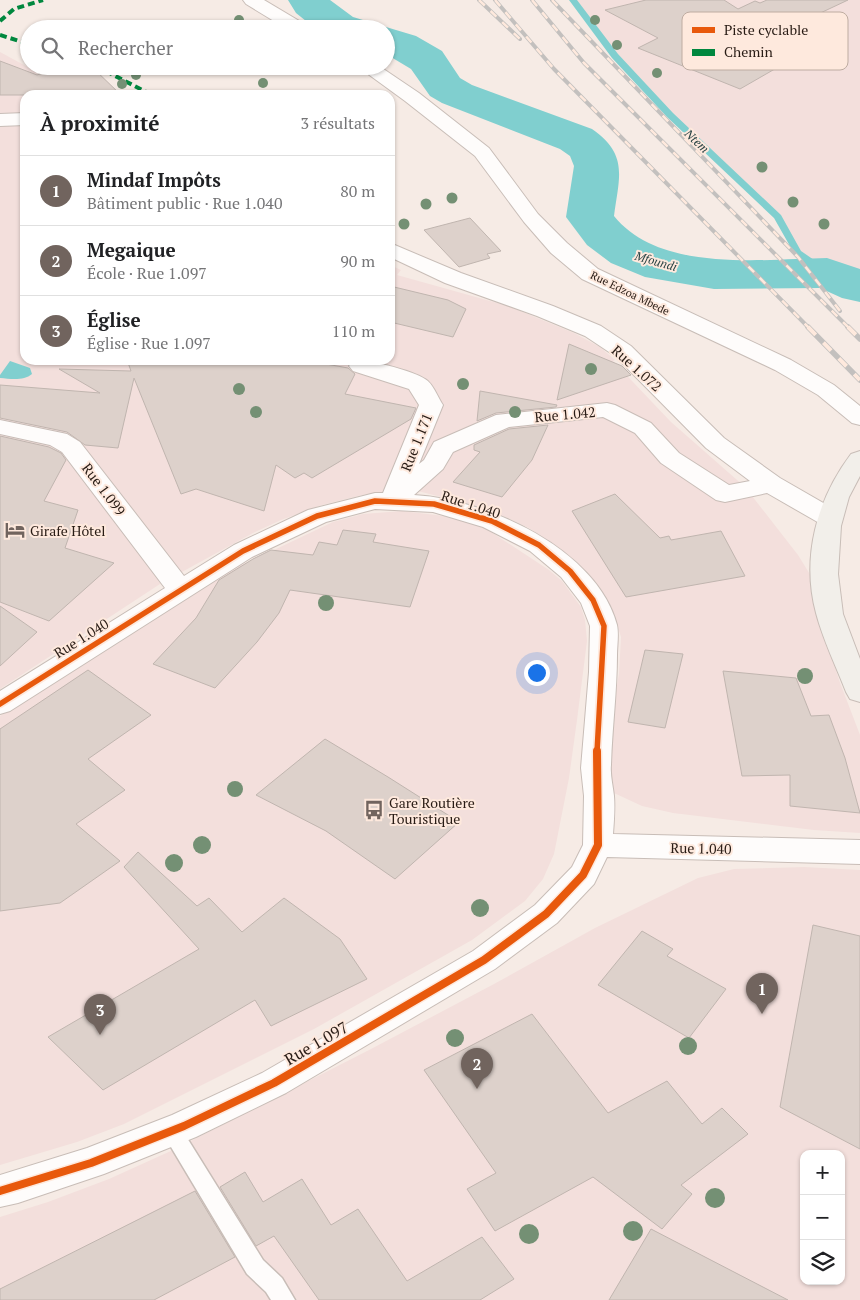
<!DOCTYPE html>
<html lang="fr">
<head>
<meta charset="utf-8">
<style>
	body { margin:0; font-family:"PT Serif",serif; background:#f6f6f6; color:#202124 }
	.controls { position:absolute; right:15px; bottom:15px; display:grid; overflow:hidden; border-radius:10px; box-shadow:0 1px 4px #0004 }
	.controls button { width:45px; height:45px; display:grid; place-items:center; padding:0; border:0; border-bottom:1px solid #e0e0e0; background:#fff; color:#202124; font:25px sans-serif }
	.you { position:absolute; left:536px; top:672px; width:18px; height:18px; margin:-12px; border:4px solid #fff; border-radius:50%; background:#1a73e8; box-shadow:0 0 0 8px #1a73e833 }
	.badge { display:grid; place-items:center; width:32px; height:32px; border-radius:50%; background:#71645e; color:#fff; font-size:16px; font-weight:700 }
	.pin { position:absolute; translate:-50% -41px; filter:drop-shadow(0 1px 2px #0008) }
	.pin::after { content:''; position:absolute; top:26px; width:18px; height:15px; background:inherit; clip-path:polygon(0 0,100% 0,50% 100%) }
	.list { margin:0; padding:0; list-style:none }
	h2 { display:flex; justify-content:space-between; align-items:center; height:65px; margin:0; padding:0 20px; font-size:21px }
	h2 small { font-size:16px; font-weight:400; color:#757577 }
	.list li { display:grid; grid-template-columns:32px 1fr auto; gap:15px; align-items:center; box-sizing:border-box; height:70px; padding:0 20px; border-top:1px solid #e0e0e0 }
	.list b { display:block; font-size:19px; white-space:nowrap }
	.list p { margin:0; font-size:16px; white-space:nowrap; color:#757577 }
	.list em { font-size:16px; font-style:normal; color:#757577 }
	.icon { flex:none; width:28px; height:28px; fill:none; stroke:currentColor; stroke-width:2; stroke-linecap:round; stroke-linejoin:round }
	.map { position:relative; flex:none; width:860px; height:1300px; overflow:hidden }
	.search { position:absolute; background:#fff; box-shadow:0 1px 4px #0004; left:20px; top:20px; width:375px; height:55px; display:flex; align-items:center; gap:12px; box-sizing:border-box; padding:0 18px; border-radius:28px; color:#757577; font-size:19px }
	.panel { position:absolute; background:#fff; box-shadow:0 1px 4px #0004; left:20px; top:90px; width:375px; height:275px; border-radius:15px }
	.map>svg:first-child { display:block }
</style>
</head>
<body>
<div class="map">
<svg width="860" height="1300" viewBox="0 0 860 1300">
	<rect width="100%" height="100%" fill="#f6ebe5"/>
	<!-- commercial -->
	<g fill="#f3dfdc" fill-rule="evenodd">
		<path d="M 573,0 L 860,0 L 860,278 L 827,273 L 798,253 L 778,217 L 670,115 L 615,56 Z"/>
		<path d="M 0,52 L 35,71 L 54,95 L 25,95 L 25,360 L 390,360 L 390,265 L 401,270 L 397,275 L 508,306 L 574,333 L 600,347 L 615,360 L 613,361 L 671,422 L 745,487 L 798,555 L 811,576 L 821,620 L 839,680 L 860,735 L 860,833 L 814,830 L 673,813 L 642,806 L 614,793 L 601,768 L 619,674 L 621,637 L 613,612 L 601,592 L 575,561 L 529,528 L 503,516 L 473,505 L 410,489 L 362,495 L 322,505 L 281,520 L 253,533 L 160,584 L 0,689 Z"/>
		<path d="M 402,511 L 444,516 L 470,522 L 488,530 L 549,570 L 562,581 L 581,607 L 585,620 L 587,641 L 577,720 L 569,778 L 554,854 L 543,879 L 525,901 L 472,940 L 314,1029 L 124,1124 L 77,1142 L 0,1165 L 0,716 L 217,575 L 255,559 L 333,522 L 363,514 Z"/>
		<path d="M 804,867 L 860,870 L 860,1300 L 0,1300 L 0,1217 L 48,1202 L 109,1179 L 173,1150 L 371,1049 L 494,984 L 595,928 L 698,878 L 734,869 ZM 804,1154 L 841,1154 L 841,1281 L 804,1281 Z"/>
	</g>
	<!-- water -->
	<path fill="#80cfcf" d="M 10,361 L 30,368 L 32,374 C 24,381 11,379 0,378 L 0,375 Z"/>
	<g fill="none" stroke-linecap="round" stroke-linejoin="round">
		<!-- stream -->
		<path fill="#80cfcf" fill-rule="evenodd" d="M 569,0 L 577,0 L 618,54 L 673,113 L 781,215 L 801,251 L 830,271 L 830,275 L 824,275 L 795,255 L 774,218 L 667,117 L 612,58 Z"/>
		<!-- river -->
		<g fill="#80cfcf" fill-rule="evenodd">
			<path d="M 288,0 L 330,0 L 353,17 L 363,20 L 368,29 L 316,29 L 296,13 Z"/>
			<path d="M 386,27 L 416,36 L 442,51 L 460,78 L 472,85 L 592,129 C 629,155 619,177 614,216 C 660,273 762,259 827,258 L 860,269 L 860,302 L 842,298 L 820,288 L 714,289 L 645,277 L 611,263 L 587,245 L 566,217 L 574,166 L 570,156 L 560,149 L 442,103 L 430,96 L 411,69 L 386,54 L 386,29 L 381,29 Z"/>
		</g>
	</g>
	<!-- building -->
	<g fill="#ddd1cb" stroke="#c0b5af">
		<path d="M 646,0 L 724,0 L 738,9 L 755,1 L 760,3 L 767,0 L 848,0 L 746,48 L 787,62 L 740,89 L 638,48 L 658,38 L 605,10 Z"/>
		<path d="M 0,61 L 37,75 L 58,66 L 91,66 L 121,95 L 0,95 Z"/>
		<path d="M 470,218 L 501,251 L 487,254 L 490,258 L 459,267 L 424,230 Z"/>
		<path d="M 390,286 L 448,300 L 466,309 L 453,337 L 390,322 Z"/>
		<path d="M 569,344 L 622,366 L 631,375 L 557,400 Z"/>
		<path d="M 127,360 L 304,360 L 348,368 L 355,374 L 345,394 L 416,408 L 411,419 L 312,478 L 304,473 L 295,478 L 276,465 L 264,511 L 196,489 L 181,494 L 134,378 L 118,448 L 85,445 L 67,432 L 0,418 L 0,385 L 100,393 L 59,369 L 131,371 Z"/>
		<path d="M 480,391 L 557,405 L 556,407 L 496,413 L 477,421 Z"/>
		<path d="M 548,425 L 532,460 L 502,497 L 453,482 L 480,452 L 474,450 L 474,445 L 509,429 Z"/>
		<path d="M 0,436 L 49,447 L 61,453 L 66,460 L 44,501 L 78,510 L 65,548 L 114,563 L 49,621 L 0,602 Z"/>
		<path d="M 615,494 L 660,538 L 669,536 L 671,540 L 721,531 L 745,576 L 626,597 L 572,511 Z"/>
		<path d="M 343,530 L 376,534 L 373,542 L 429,551 L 410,607 L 290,590 L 279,613 L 257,642 L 215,688 L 153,664 L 196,618 L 219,580 L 253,559 L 271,550 L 313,555 L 319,542 L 337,545 Z"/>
		<path d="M 0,606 L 37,632 L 0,666 Z"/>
		<path d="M 645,650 L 683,654 L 665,728 L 628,722 Z"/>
		<path d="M 88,670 L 151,715 L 88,759 L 125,790 L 76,824 L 120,861 L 60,903 L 0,911 L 0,729 Z"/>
		<path d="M 723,671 L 796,678 L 811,716 L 829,715 L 845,758 L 860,813 L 790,806 L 790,775 L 742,776 Z"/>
		<path d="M 325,739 L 388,777 L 459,822 L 395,879 L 326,831 L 256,795 Z"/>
		<path d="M 138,852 L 197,906 L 209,898 L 242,932 L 284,898 L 340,939 L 367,979 L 271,1026 L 255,1000 L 103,1090 L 48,1037 L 199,949 L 124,867 Z"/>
		<path d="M 813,925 L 860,936 L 860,1149 L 780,1107 Z"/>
		<path d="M 642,931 L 673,949 L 667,956 L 726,989 L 689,1038 L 598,985 Z"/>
		<path d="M 532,1014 L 608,1113 L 667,1081 L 702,1124 L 722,1108 L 748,1134 L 681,1185 L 692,1194 L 662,1229 L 593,1177 L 495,1231 L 467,1189 L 496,1173 L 424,1070 Z"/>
		<path d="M 245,1172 L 263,1202 L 302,1179 L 331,1225 L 358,1209 L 407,1281 L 482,1237 L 514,1279 L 480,1300 L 319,1300 L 274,1236 L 256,1246 L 220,1187 Z"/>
		<path d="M 195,1191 L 235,1257 L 154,1300 L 0,1300 L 0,1289 Z"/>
		<path d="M 651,1229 L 788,1300 L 609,1300 Z"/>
	</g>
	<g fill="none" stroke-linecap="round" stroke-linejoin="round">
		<defs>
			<path id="lane" d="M 172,1122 L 179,1125 L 263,1260 L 282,1278 L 295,1300 L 271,1300 L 266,1292 L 247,1274 L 165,1137 L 162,1131 L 165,1125 Z"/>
			<g id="street">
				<path d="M 243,0 L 264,0 L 306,25 L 309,29 L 287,29 L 246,4 Z"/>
				<path d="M 357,66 L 379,66 L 419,93 L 489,148 L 538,214 L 567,243 L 598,269 L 791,360 L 834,385 L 860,406 L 860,425 L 852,423 L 818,395 L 775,370 L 582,279 L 551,253 L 524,222 L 475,156 L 405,101 Z"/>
				<path d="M 25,113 L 25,125 L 0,126 L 0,114 Z"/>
				<path d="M 390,243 L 461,273 L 553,306 L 601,326 L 631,346 L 724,438 L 780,478 L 839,512 L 843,518 L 839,524 L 830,526 L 821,524 L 767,493 L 725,502 L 716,500 L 661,463 L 635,433 L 603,417 L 509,427 L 453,452 L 443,469 L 414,495 C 486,499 597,549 617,625 C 619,634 617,646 617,655 C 617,692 612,729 611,765 C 610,775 613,786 614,796 C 615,808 614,821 613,834 L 860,840 L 860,864 L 607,857 L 594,884 L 557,923 L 495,969 L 286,1093 L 196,1137 L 104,1174 L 18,1203 L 0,1207 L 0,1175 L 87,1148 L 172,1115 L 262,1073 L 473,951 L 535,905 L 572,867 L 583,845 L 584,796 L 581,768 L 589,672 L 590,626 L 581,603 L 561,577 L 530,551 L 483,527 L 433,512 L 375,509 L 326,522 L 252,557 L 10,711 L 0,714 L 0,691 L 165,588 L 62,452 L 50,445 L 0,434 L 0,420 L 67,434 L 80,442 L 184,576 L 234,545 L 308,510 L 375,493 L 383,493 L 419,405 L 409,389 L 353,371 L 349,366 L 353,361 C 366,358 413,371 425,379 C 433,383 438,398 443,405 L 419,464 L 424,460 L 434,442 L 496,415 L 607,403 L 615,405 L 651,423 L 679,453 L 729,485 L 750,481 L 706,448 L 615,356 L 585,336 L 537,316 L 445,283 L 390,257 Z"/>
			</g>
			<path id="secondary" d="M 860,451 L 860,476 L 849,497 L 841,526 L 838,574 L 843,614 L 860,659 L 860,702 L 850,699 L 846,692 C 836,666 823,640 816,613 C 801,557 817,499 851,454 Z"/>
		</defs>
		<!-- lane casing -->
		<use href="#lane" stroke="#c8bdb7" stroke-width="3"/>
		<!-- street casing -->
		<use href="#street" stroke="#c8bdb7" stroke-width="2"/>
		<!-- secondary casing -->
		<use href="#secondary" stroke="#c8bdb7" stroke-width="2"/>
		<!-- lane -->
		<use href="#lane" fill="#fefcfb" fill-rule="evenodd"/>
		<!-- street -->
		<use href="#street" fill="#fefcfb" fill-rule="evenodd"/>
		<!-- secondary -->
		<use href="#secondary" fill="#f2efea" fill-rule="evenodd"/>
		<defs>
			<g id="rail-far1">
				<path d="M 479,0 L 520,39"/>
				<path d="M 495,0 L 554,69 L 809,328"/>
				<path d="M 532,0 L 584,63 L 849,328"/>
				<path d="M 552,0 L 798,257 L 840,311"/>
			</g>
			<g id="rail">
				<path d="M 808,327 L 860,380"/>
				<path d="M 848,327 L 860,339"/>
			</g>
		</defs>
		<!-- rail-far1 casing -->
		<use href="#rail-far1" stroke="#c3c0be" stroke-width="4"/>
		<!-- rail casing -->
		<use href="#rail" stroke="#c3c0be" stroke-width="5.5"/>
		<!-- rail-far1 -->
		<use href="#rail-far1" stroke="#fee9dd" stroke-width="2.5" stroke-dasharray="8" stroke-linecap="butt"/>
		<!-- rail -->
		<use href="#rail" stroke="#fee9dd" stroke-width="4" stroke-dasharray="11" stroke-linecap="butt"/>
		<!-- quiet -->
		<g stroke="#00873e" stroke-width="4" stroke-dasharray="7 4" stroke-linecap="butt">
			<path d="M 0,21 L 14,9 L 43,0"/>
			<path d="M 0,35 L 29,44"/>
			<path d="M 96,66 L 152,95"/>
		</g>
		<defs>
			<path id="cycleway-far1" d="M 0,704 L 243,551 L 317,516 L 375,501 L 434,504 L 492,521 L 539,545 L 570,571 L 593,600 L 604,626 L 597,752"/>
			<path id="cycleway" d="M 0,1191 L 91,1163 L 184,1126 L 274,1083 L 484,960 L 546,914 L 583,875 L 598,845 L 597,751"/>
		</defs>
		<!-- cycleway-far1 casing -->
		<use href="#cycleway-far1" stroke="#fee9dd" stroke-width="9"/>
		<!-- cycleway casing -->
		<use href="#cycleway" stroke="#fee9dd" stroke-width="11"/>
		<!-- cycleway-far1 -->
		<use href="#cycleway-far1" stroke="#e8590c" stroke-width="5.5"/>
		<!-- cycleway -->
		<use href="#cycleway" stroke="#e8590c" stroke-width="8"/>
	</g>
	<!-- trees -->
	<g fill="#749074">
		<circle cx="239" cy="20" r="5"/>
		<circle cx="595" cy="20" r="5"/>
		<circle cx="617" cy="45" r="5"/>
		<circle cx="657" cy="73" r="5"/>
		<circle cx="136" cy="75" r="5"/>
		<circle cx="263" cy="83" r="5"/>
		<circle cx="122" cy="84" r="5"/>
		<circle cx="762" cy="167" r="5.5"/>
		<circle cx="452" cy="198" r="5.5"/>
		<circle cx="793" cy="202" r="5.5"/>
		<circle cx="426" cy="204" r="5.5"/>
		<circle cx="404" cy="224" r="5.5"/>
		<circle cx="824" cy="224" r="5.5"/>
		<circle cx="591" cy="369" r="6"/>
		<circle cx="463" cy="384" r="6"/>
		<circle cx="239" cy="389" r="6"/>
		<circle cx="256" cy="412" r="6"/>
		<circle cx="515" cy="412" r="6"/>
		<circle cx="326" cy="603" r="8"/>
		<circle cx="805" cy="676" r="8"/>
		<circle cx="235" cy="789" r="8"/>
		<circle cx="202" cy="845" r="9"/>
		<circle cx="174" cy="863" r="9"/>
		<circle cx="480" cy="908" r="9"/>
		<circle cx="455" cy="1038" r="9"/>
		<circle cx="688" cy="1046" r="9"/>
		<circle cx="715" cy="1198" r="10"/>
		<circle cx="633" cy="1231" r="10"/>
		<circle cx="529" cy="1234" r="10"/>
	</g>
	<!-- icons -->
	<defs>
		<symbol id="hotel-bare" viewBox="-9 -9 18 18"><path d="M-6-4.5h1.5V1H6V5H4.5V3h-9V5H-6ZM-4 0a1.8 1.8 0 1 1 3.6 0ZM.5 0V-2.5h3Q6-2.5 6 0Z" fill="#71645e" stroke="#fee9dd" stroke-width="2.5" paint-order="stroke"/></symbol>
		<symbol id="bus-bare" viewBox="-9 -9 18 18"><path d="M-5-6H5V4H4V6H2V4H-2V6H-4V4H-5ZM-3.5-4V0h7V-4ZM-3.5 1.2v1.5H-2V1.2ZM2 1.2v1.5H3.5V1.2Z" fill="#71645e" stroke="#fee9dd" stroke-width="2.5" paint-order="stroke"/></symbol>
	</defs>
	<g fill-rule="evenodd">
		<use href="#hotel-bare" x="1" y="516" width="28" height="28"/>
		<use href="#bus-bare" x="360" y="796" width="28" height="28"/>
	</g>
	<g text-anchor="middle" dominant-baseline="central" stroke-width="4" stroke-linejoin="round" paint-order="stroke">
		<!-- far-street labels -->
		<g font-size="11" fill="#291c15" stroke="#fee9dd">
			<text transform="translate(630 293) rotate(26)">Rue Edzoa Mbede</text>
		</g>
		<!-- far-water labels -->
		<g font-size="12" font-style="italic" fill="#294344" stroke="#fee9dd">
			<text transform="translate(697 141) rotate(43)">Ntem</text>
			<text transform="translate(656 261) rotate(16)">Mfoundi</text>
		</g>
		<!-- street labels -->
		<g font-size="14" fill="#291c15" stroke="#fee9dd">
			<text transform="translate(637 368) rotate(42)">Rue 1.072</text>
			<text transform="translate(565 414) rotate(-5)">Rue 1.042</text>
			<text transform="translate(416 442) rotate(-68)">Rue 1.171</text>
			<text transform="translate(104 489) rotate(53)">Rue 1.099</text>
			<text transform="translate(471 504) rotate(18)">Rue 1.040</text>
			<text transform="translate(81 638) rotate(-32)">Rue 1.040</text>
			<text transform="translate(701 848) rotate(1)">Rue 1.040</text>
		</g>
		<!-- poi labels -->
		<g font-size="14" fill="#291c15" stroke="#fee9dd" text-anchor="start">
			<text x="30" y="530">Girafe Hôtel</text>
			<text x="389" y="802">Gare Routière<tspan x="389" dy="16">Touristique</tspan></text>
		</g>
		<!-- near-street labels -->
		<g font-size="16" fill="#291c15" stroke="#fee9dd">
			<text transform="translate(316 1043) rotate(-30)">Rue 1.097</text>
		</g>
	</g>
	<!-- legend -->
	<rect x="682" y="12" width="166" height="58" rx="8" fill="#fee9dd" stroke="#beaca1" stroke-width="1"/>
	<rect x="692" y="27" width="23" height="6" fill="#e8590c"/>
	<rect x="692" y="49" width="23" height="7" fill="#00873e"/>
	<g font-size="14" fill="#291c15">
		<text x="724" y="35">Piste cyclable</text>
		<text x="724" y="57">Chemin</text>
	</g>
</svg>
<div class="controls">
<button>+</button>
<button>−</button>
<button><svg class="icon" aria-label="layers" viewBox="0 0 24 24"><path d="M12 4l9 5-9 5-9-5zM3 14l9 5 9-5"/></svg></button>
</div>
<div class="you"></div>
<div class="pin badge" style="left:762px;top:1014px">1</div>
<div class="pin badge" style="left:477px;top:1089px">2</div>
<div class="pin badge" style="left:100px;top:1035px">3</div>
<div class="search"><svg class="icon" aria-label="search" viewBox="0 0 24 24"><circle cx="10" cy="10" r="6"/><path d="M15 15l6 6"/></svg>Rechercher</div>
<section class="panel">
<h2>À proximité<small>3 résultats</small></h2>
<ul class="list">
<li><span class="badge">1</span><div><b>Mindaf Impôts</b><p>Bâtiment public · Rue 1.040</p></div><em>80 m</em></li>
<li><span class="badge">2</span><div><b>Megaique</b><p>École · Rue 1.097</p></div><em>90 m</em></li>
<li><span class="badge">3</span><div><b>Église</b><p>Église · Rue 1.097</p></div><em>110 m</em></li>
</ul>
</section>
</div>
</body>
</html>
